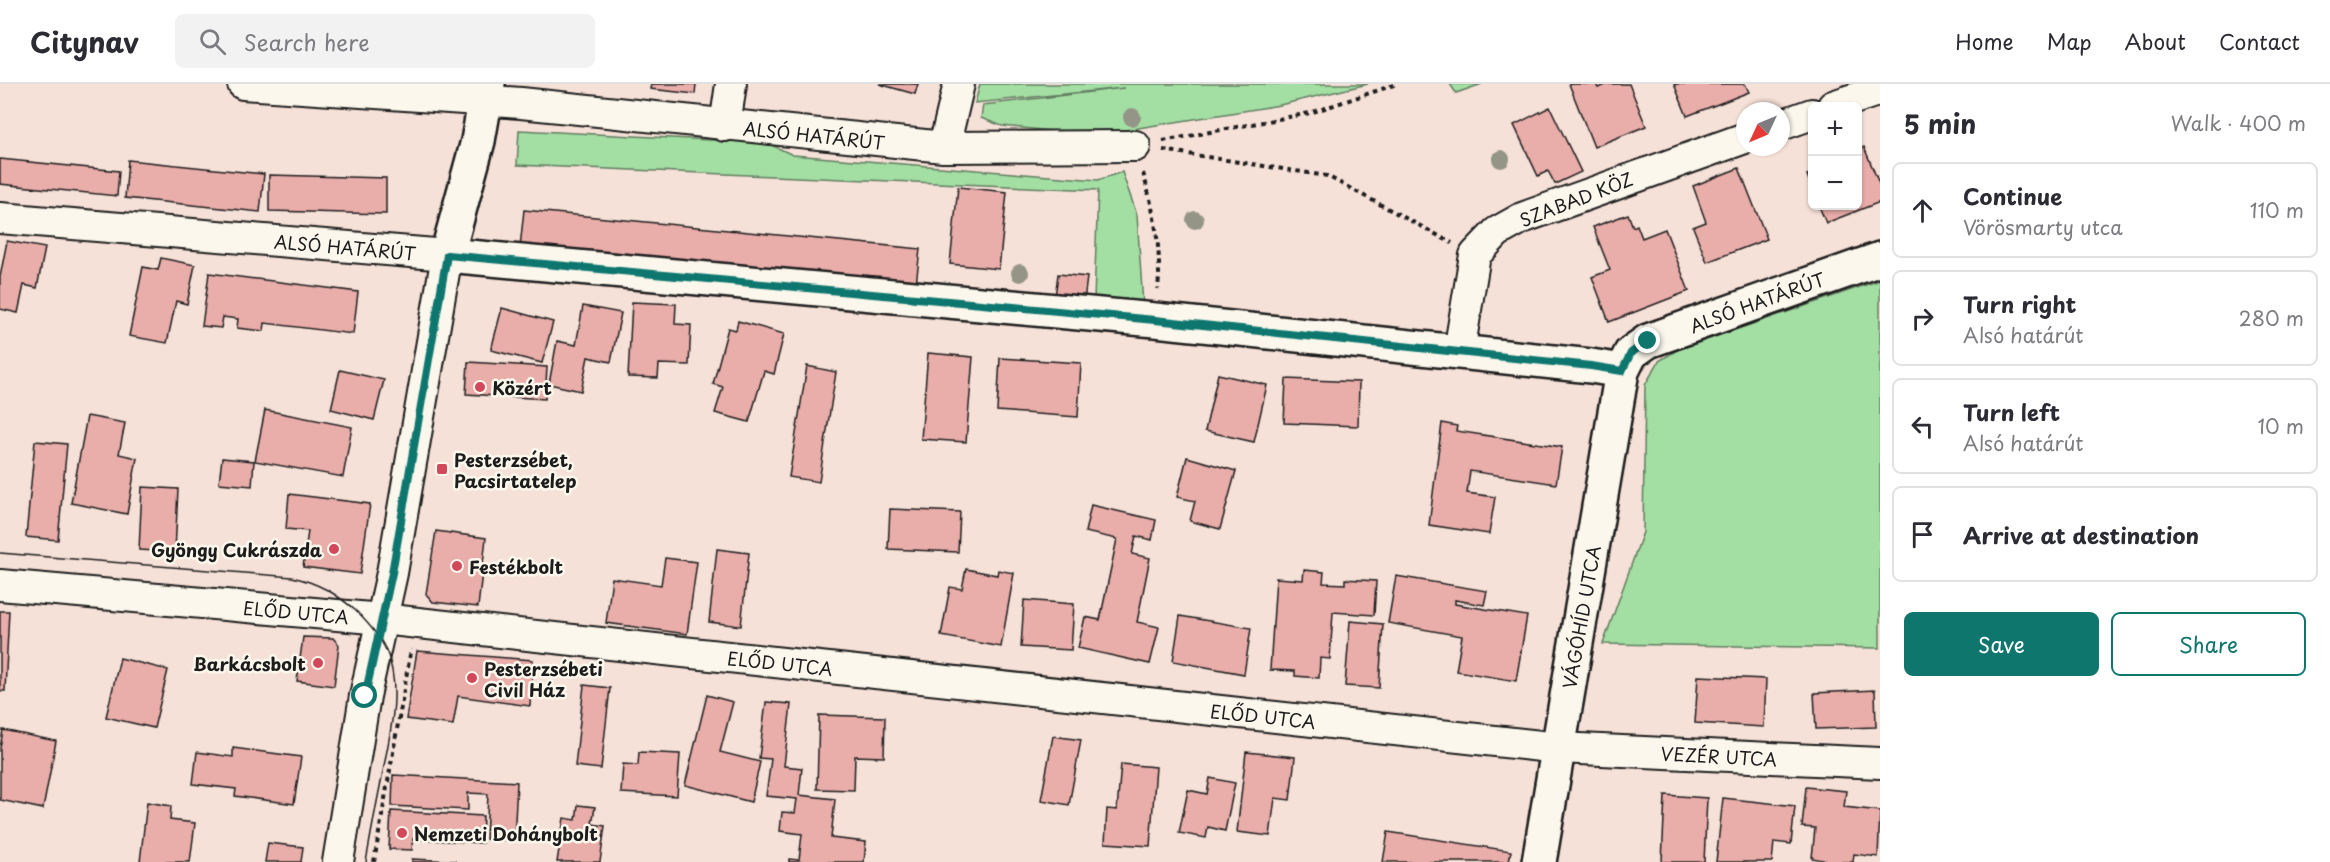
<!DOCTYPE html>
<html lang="en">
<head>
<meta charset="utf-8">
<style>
	body { margin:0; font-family:"Playpen Sans",sans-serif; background:#f2f2f3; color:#2b2b33 }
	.controls { position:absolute; right:18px; top:18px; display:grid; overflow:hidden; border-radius:9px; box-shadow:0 2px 4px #0004 }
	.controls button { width:54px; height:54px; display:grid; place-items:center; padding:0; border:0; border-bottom:2px solid #e1e1e2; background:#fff; color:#2b2b33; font:30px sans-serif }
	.compass { position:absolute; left:1736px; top:18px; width:54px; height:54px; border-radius:50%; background:#fff; box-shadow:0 2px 4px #0004; rotate:226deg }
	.stop { position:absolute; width:18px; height:18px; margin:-14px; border:4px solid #0f766e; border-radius:50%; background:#fff }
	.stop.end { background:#0f766e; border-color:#fff; box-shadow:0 2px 6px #0008 }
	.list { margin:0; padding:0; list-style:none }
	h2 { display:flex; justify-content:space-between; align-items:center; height:78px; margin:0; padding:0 24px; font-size:26px }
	h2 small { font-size:20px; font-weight:400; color:#7c7c81 }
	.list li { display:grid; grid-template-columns:39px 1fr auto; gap:18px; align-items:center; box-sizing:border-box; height:96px; margin:0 12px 12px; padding:0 12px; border:2px solid #e1e1e2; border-radius:9px }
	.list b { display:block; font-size:22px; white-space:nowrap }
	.list p { margin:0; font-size:20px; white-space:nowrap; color:#7c7c81 }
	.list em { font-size:20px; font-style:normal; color:#7c7c81 }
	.actions { display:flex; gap:12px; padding:18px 24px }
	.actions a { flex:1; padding:14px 0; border:2px solid #0f766e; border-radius:9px; text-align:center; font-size:21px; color:#0f766e }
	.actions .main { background:#0f766e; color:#fff }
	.icon { flex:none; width:33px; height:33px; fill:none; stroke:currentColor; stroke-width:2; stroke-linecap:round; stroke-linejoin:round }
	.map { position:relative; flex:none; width:1880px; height:778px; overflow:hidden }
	header { display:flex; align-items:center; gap:36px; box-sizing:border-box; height:84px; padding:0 30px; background:#fff; border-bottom:2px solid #e1e1e2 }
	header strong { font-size:28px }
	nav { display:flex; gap:33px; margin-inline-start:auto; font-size:21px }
	.search { width:420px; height:54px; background:#f2f2f3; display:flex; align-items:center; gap:15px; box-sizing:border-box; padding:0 21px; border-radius:9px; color:#7c7c81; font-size:22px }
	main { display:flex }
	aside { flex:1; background:#fff }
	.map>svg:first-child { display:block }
</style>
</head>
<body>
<header>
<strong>Citynav</strong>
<div class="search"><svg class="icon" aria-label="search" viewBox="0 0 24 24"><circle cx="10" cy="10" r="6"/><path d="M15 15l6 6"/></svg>Search here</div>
<nav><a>Home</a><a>Map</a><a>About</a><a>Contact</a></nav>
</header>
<main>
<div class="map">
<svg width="1880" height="778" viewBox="0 0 1880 778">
	<rect width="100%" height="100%" fill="#f6e1d8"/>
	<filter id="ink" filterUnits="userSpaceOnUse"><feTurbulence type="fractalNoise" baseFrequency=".0167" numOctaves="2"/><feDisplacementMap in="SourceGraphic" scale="12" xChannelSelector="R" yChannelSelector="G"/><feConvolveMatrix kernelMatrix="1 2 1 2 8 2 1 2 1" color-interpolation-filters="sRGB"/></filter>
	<g filter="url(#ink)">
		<!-- green -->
		<g fill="#a3dea3" stroke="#607d60" stroke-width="1.5">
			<path d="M 980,0 L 1368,0 L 1280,21 L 1095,51 L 1002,42 L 981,34 L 983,21 L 1124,4 L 975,19 Z"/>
			<path d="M 1450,0 L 1482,0 L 1456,9 Z"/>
			<path d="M 519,46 L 767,59 L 793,71 L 1098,96 L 1122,88 L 1137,131 L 1143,221 L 1094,216 L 1098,106 L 517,81 Z"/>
			<path d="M 1880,196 L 1880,564 L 1603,560 L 1643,448 L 1645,301 L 1659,277 L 1677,266 Z"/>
		</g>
		<!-- building -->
		<g fill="#e9adaa" stroke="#1c1c1c" stroke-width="1.5">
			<path d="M 651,0 L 696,0 L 695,10 L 650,5 Z"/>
			<path d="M 879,0 L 918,0 L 915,10 Z"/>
			<path d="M 1569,0 L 1596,0 L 1598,4 L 1608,0 L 1629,0 L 1646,42 L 1594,63 Z"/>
			<path d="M 1674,0 L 1745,0 L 1749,8 L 1687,32 Z"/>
			<path d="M 1550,23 L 1581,88 L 1555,100 L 1548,87 L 1538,92 L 1514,41 Z"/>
			<path d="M 1864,63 L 1880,102 L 1880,118 L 1826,139 L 1819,122 L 1858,122 L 1858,66 Z"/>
			<path d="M 0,75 L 119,87 L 117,112 L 0,100 Z"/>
			<path d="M 128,76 L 264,90 L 260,128 L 125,114 Z"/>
			<path d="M 1739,84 L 1767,155 L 1707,178 L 1693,143 L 1706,138 L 1693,102 Z"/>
			<path d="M 1812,89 L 1812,104 L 1807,91 Z"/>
			<path d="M 269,91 L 386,94 L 386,130 L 269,127 Z"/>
			<path d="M 958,103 L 1007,108 L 999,185 L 950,180 Z"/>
			<path d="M 524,126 L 920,165 L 916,201 L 520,163 Z"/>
			<path d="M 1628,130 L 1633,143 L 1637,141 L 1642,154 L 1665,145 L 1689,207 L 1609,238 L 1592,193 L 1610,186 L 1593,143 Z"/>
			<path d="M 7,157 L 45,164 L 37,204 L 24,201 L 18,229 L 0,225 L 0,193 Z"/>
			<path d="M 161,174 L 195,181 L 187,220 L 176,217 L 167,259 L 129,252 L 143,183 L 158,186 Z"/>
			<path d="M 209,189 L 358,208 L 353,250 L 265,239 L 264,247 L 237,244 L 238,235 L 223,233 L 221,244 L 202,242 Z"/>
			<path d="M 1058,190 L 1087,193 L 1084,217 L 1055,213 Z"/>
			<path d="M 632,218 L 676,220 L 675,240 L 691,241 L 689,281 L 659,280 L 658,294 L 628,293 Z"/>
			<path d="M 583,222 L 621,229 L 611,278 L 588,273 L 581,307 L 549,300 L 557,257 L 576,261 Z"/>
			<path d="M 502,224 L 553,238 L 542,279 L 491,266 Z"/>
			<path d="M 738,237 L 784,250 L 774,290 L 764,287 L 749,338 L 715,329 L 723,303 L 713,300 L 728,244 L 736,246 Z"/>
			<path d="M 928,269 L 973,273 L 966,358 L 921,355 Z"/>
			<path d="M 1000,274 L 1081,279 L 1078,333 L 997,327 Z"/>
			<path d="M 468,278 L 547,283 L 545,315 L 466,310 Z"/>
			<path d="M 807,282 L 836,288 L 819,398 L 789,393 Z"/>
			<path d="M 340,286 L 384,296 L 374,336 L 331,325 Z"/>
			<path d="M 1218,290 L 1267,301 L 1254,358 L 1205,347 Z"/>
			<path d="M 1286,295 L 1359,298 L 1358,342 L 1284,339 Z"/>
			<path d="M 265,326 L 352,343 L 343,393 L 255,377 Z"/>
			<path d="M 87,332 L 125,339 L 119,370 L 137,374 L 127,430 L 71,419 Z"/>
			<path d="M 1442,339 L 1457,342 L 1456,347 L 1562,363 L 1556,400 L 1470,387 L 1467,409 L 1495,413 L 1489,450 L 1429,441 Z"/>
			<path d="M 35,357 L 67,360 L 58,456 L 26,453 Z"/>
			<path d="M 1187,373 L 1236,387 L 1220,445 L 1190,437 L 1195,417 L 1177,413 Z"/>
			<path d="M 222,374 L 254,377 L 252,402 L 219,399 Z"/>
			<path d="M 142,403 L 178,405 L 175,468 L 139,466 Z"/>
			<path d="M 289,410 L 370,420 L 360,490 L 303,483 L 308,447 L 286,445 Z"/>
			<path d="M 1091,421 L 1156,436 L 1152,456 L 1136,452 L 1132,470 L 1150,474 L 1137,538 L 1159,543 L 1150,580 L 1078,564 L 1085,533 L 1100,536 L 1117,455 L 1085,448 Z"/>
			<path d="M 890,425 L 960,428 L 958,468 L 888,465 Z"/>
			<path d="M 436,447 L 486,454 L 478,523 L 433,518 L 426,510 Z"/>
			<path d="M 717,465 L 749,469 L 741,542 L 709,538 Z"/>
			<path d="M 665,474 L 697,478 L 687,550 L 606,539 L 612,494 L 661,501 Z"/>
			<path d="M 966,485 L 997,491 L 998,486 L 1014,489 L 1001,563 L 941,552 L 950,503 L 962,505 Z"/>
			<path d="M 1304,486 L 1324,488 L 1323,499 L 1345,500 L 1345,495 L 1376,497 L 1374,531 L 1333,528 L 1330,575 L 1320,574 L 1319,594 L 1295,592 L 1295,587 L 1270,586 L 1276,494 L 1303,496 Z"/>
			<path d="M 1396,492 L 1487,507 L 1484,521 L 1455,516 L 1455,520 L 1527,532 L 1516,597 L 1456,587 L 1462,552 L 1388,539 Z"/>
			<path d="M 1024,516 L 1074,520 L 1071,566 L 1021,563 Z"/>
			<path d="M 0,527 L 9,527 L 5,607 L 0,607 Z"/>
			<path d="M 1180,532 L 1251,544 L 1244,590 L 1173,577 Z"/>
			<path d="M 1350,537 L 1383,540 L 1379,604 L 1345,602 Z"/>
			<path d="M 303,553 L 333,554 L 339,561 L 334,602 L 297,597 Z"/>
			<path d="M 417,567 L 533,576 L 530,622 L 458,612 L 453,641 L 406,635 Z"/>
			<path d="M 120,574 L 168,586 L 154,644 L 106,633 Z"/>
			<path d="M 1698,592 L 1766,595 L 1764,643 L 1695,639 Z"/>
			<path d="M 584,601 L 610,604 L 601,685 L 575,682 Z"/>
			<path d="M 1875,606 L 1876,643 L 1816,645 L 1814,609 Z"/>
			<path d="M 707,611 L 733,618 L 720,668 L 760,678 L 751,718 L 685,701 Z"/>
			<path d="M 766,618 L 791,620 L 784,682 L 802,684 L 799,711 L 835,715 L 831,754 L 866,758 L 864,778 L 789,778 L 789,775 L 799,776 L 802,750 L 780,747 L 782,728 L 795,729 L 797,715 L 766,712 L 771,675 L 759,674 Z"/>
			<path d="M 819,631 L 885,633 L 884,673 L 855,672 L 854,706 L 817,705 Z"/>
			<path d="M 3,646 L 56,657 L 43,725 L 0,716 L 0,664 Z"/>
			<path d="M 1053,652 L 1081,656 L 1069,721 L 1041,716 Z"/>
			<path d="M 233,664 L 301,673 L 294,720 L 235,712 L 236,705 L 193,700 L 197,668 L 233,673 Z"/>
			<path d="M 639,668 L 680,670 L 677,712 L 621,709 L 623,680 L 638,681 Z"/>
			<path d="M 1246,668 L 1295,673 L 1290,716 L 1275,714 L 1270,752 L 1237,748 Z"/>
			<path d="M 1121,680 L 1156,683 L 1150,762 L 1105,759 L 1107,725 L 1117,726 Z"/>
			<path d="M 393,691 L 517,698 L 514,757 L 486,755 L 488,710 L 468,709 L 468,726 L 392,722 Z"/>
			<path d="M 1210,694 L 1235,699 L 1225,747 L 1208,743 L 1206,754 L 1179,749 L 1188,706 L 1207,710 Z"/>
			<path d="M 1806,703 L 1846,707 L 1844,723 L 1880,727 L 1878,773 L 1854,770 L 1853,778 L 1833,778 L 1812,774 L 1815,744 L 1802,743 Z"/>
			<path d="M 1665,711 L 1707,714 L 1704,778 L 1662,778 Z"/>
			<path d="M 1723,714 L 1795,722 L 1791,760 L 1774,758 L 1772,778 L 1716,778 Z"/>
			<path d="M 147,718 L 171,722 L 170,736 L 195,739 L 190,778 L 140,778 Z"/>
			<path d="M 578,721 L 595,723 L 592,740 L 605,742 L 600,778 L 557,778 L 564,734 L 576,736 Z"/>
			<path d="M 391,727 L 483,732 L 482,759 L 413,755 L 412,766 L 389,765 Z"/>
			<path d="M 1388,748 L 1511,767 L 1509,778 L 1383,778 Z"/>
			<path d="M 268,759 L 303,763 L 301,778 L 265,778 Z"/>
			<path d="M 412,775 L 455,777 L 455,778 L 412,778 Z"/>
		</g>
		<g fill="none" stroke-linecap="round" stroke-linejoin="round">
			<defs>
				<g id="minor">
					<path d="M 243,0 L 521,19 L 944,63 L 1135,62"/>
					<path d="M 1833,22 L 1880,6"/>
					<path d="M 1781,41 L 1812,30"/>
					<path d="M 725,42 L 731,0"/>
					<path d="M 944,63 L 959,0"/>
					<path d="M 0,134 L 447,171 L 392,489 L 365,612 L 338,778"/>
					<path d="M 1459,268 L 1475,171 L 1497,148 L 1522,134 L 1745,54"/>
					<path d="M 0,501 L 382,535 L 1559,664 L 1880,679"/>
				</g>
				<g id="tertiary">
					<path d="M 488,0 L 478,57 L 447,171 L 1155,236 L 1591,282 L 1622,287"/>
					<path d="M 1539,778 L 1622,287 L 1631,269 L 1648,257 L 1880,175"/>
				</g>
			</defs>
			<!-- minor casing -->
			<use href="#minor" stroke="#1c1c1c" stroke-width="34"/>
			<!-- tertiary casing -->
			<use href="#tertiary" stroke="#1c1c1c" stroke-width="38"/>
			<!-- path -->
			<g stroke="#1c1c1c" stroke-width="4" stroke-dasharray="4.5 4.5" stroke-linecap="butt">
				<path d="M 1163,57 L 1310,29 L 1397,0"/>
				<path d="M 1163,66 L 1327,92 L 1452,159"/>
				<path d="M 1143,89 C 1154,126 1162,167 1158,205"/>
				<path d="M 374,778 L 411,565"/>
			</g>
			<!-- minor -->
			<use href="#minor" stroke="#fbf7ec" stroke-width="30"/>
			<!-- tertiary -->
			<use href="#tertiary" stroke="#fbf7ec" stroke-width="33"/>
			<!-- tram -->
			<path stroke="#1c1c1c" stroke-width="1.5" d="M 0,469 L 292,493 C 318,499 336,509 356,527 C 367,538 379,551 386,566 C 403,606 389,652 382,693 C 376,721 371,750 366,778"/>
		</g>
		<!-- trees -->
		<g fill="#949587">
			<circle cx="1132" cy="33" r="9"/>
			<circle cx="1501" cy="75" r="9"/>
			<circle cx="1195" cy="136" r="9"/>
			<circle cx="1020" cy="189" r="9"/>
		</g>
	</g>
	<g fill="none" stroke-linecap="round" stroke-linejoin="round" filter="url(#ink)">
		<!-- route -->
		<path stroke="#0f766e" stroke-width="8" d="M 365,612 L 392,489 L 447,171 L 1155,236 L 1591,282 L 1622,287 L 1631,269 L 1648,257"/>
	</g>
	<!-- markers -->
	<g fill="#d1495b" stroke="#fbf7ec" stroke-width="2">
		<circle cx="480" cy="303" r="6"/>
		<rect x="436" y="379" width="12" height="12" rx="3"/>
		<circle cx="334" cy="465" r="6"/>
		<circle cx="457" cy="482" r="6"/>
		<circle cx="318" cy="579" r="6"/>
		<circle cx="472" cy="594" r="6"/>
		<circle cx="402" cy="749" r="6"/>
	</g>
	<g text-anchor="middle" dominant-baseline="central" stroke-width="5" stroke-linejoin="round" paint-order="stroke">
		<!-- street labels -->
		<g font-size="18" fill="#1c1c1c" stroke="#fbf7ec">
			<text transform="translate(814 51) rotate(6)">ALSÓ HATÁRÚT</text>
			<text transform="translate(1576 115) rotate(-21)">SZABAD KÖZ</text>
			<text transform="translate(345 163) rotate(5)">ALSÓ HATÁRÚT</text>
			<text transform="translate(1757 218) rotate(-20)">ALSÓ HATÁRÚT</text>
			<text transform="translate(296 528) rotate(5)">ELŐD UTCA</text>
			<text transform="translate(1581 533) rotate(-80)">VÁGÓHÍD UTCA</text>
			<text transform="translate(780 579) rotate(6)">ELŐD UTCA</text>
			<text transform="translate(1263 632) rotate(6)">ELŐD UTCA</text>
			<text transform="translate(1719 672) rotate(3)">VEZÉR UTCA</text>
		</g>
		<!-- poi labels -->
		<g font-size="18" font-weight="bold" fill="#1c1c1c" stroke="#fbf7ec" text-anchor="start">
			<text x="492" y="303">Közért</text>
			<text x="454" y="375">Pesterzsébet,<tspan x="454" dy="21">Pacsirtatelep</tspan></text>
			<text x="322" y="465" text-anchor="end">Gyöngy Cukrászda</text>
			<text x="469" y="482">Festékbolt</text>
			<text x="306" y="579" text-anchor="end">Barkácsbolt</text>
			<text x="484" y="584">Pesterzsébeti<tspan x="484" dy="21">Civil Ház</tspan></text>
			<text x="414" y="749">Nemzeti Dohánybolt</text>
		</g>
	</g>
</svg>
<div class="controls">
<button>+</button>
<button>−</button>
</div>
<svg class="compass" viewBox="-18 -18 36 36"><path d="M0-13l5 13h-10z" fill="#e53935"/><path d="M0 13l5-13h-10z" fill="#7c7c81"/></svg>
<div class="stop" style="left:365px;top:612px"></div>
<div class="stop end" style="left:1648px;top:257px"></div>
</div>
<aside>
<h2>5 min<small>Walk · 400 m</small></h2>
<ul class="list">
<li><svg class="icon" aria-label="ahead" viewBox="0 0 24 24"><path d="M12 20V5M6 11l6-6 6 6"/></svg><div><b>Continue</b><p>Vörösmarty utca</p></div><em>110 m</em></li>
<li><svg class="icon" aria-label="right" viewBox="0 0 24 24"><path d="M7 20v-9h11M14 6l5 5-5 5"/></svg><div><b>Turn right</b><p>Alsó határút</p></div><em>280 m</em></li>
<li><svg class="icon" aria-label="left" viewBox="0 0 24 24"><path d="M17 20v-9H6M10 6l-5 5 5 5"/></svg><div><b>Turn left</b><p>Alsó határút</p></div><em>10 m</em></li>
<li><svg class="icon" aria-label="arrive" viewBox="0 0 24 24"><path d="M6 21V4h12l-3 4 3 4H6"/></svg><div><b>Arrive at destination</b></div></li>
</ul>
<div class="actions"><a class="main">Save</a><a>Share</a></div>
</aside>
</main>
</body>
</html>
